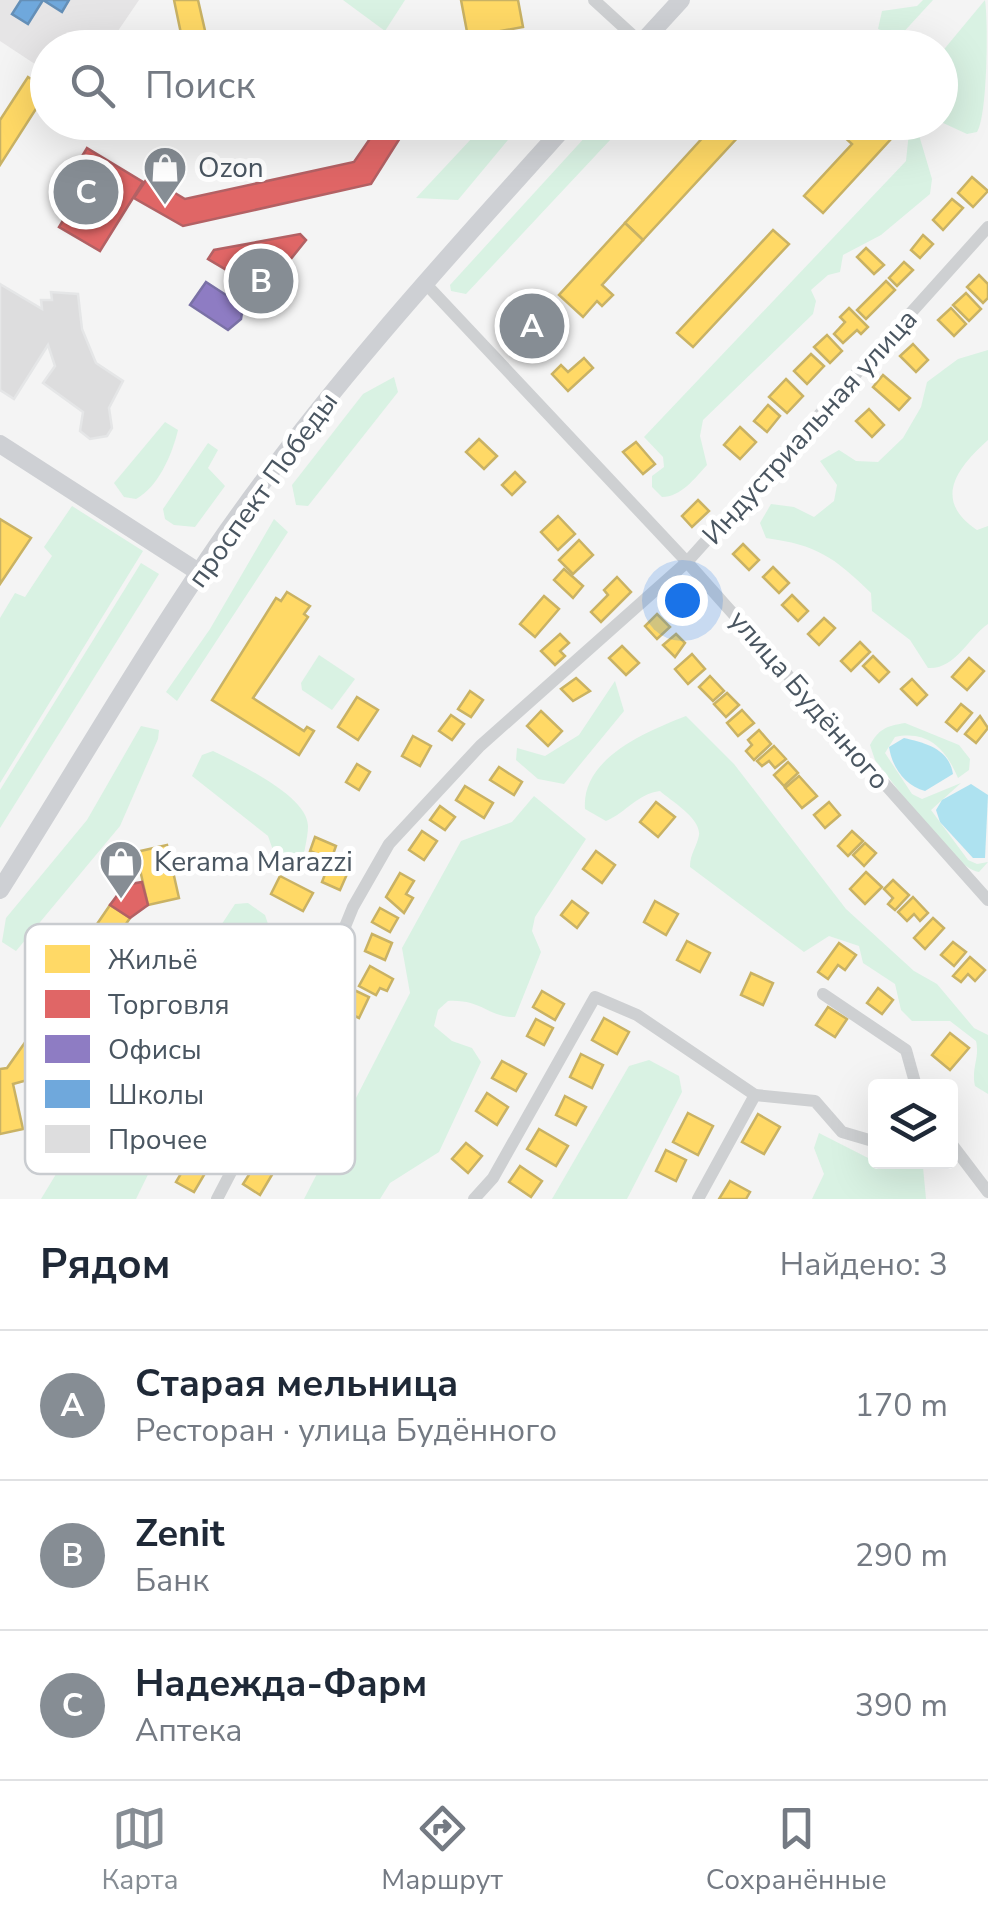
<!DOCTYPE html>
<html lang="ru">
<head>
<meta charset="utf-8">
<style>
	body { margin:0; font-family:"Nunito Sans",sans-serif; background:#f6f6f7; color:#1f2937 }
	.controls { position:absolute; right:30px; bottom:30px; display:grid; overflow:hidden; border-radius:10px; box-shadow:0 10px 40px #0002 }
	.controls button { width:90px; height:90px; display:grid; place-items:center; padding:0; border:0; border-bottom:2px solid #e0e1e3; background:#fff; color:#1f2937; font:50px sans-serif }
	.you { position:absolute; left:682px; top:600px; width:35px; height:35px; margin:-25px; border:8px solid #fff; border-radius:50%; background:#1a73e8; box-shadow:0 0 0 15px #1a73e833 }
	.badge { display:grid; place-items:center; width:65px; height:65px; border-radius:50%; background:#868d94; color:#fff; font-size:32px; font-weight:700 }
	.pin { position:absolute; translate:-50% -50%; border:5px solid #fff; box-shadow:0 2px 10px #0006 }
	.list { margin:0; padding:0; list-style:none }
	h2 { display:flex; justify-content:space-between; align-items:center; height:130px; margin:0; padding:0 40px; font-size:42px }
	h2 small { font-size:32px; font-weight:400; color:#747a83 }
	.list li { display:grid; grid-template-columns:65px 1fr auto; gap:30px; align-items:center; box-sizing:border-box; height:150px; padding:0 40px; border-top:2px solid #e0e1e3 }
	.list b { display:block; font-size:38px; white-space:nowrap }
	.list p { margin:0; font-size:32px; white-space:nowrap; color:#747a83 }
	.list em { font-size:32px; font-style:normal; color:#747a83 }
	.icon { flex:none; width:55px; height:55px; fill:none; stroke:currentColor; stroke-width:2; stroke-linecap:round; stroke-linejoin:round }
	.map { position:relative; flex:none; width:988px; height:1199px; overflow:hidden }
	.search { position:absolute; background:#fff; box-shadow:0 10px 40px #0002; left:30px; right:30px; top:30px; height:110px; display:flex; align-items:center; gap:25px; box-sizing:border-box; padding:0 35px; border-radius:55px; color:#747a83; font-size:38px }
	.sheet { height:580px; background:#fff }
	nav { display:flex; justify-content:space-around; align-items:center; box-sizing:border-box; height:140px; border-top:2px solid #e0e1e3; background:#fff; font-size:28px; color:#747a83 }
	nav a { display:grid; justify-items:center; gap:5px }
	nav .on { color:#868d94 }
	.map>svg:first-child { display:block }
</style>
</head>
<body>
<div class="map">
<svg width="988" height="1199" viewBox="0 0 988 1199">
	<rect width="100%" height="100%" fill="#f4f4f4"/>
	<!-- education -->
	<path fill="#e6e5e6" d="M 0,0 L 139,0 L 107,47 L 48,48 L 47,72 L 0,41 Z"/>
	<!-- green -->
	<g fill="#d9f2e3">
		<path d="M 343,0 L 405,0 L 385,31 Z"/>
		<path d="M 923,0 L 933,0 L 899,37 L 878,29 L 882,11 L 917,6 Z"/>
		<path d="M 985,0 C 988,18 988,113 977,132 L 967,134 L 941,122 L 941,53 Z"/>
		<path d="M 910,122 L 931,123 L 919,135 L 932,179 L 930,194 L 881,235 L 843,255 L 840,272 L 828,275 L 811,290 L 816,301 L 813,314 L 703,420 L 700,436 L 707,465 C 695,478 681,497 662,497 L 652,487 L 652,476 L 664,467 L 663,457 L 644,437 L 906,161 Z"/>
		<path d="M 486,123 L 499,123 L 512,135 L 458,200 L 416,198 Z"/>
		<path d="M 598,123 L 626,123 L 466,294 L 451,291 L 450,285 Z"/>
		<path d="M 988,350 L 988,440 C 957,468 932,500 977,530 L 988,526 L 988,624 C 969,637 955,670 928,668 L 910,640 L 872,611 L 871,593 C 834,557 817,545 766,538 L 760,523 L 771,504 L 794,507 L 814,517 L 834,501 L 837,485 L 820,461 L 839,450 L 856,461 L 878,462 L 903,438 L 921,407 L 927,382 L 958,359 Z"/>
		<path d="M 394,377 L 398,392 L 308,506 L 296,505 L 292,485 L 363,394 Z"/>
		<path d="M 165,422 L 178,430 C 172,455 158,487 136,499 L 124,497 L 114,483 Z"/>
		<path d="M 208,443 L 218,450 L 208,468 L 225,486 L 195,527 L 174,525 L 165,519 L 163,509 Z"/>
		<path d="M 72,506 L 143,551 L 0,783 L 0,618 L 15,593 L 25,597 L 52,556 L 44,547 Z"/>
		<path d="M 274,519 L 288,532 L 177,701 L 166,692 L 210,629 Z"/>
		<path d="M 141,563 L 159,574 L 0,828 L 0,790 Z"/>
		<path d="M 319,655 L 355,679 L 332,710 L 302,690 L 301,683 Z"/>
		<path d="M 615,681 L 624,711 L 564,784 L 538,779 L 516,760 L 517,748 L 545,756 L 579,735 Z"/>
		<path d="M 686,716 L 734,764 L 846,909 L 914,971 L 937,984 L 974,1028 L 988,1035 L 988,1094 L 975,1086 C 971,1068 980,1058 976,1041 L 950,1021 L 912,1021 L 901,1010 L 895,984 L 863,963 L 859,946 L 829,936 L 804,952 L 690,867 C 690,853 697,847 699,835 C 701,818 671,801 660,791 C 637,794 627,812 606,821 L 585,809 C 581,759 645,732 686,716 Z"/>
		<path d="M 905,723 L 959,745 L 970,759 L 969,770 L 958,778 C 946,750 929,730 895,737 L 885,753 L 912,794 L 922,799 L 961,783 L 931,810 L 968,860 L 977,864 L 988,862 L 979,872 C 954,869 894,783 875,760 L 870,745 C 879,729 886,726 905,723 Z"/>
		<path d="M 141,726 L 159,730 L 158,739 L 120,826 L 16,951 L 2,942 L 6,918 L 87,820 Z"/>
		<path d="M 213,751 C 237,763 308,796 308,826 C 308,839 303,852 303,865 L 289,865 L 275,856 L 268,836 L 192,776 L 202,755 Z"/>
		<path d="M 534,796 L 586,839 L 535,917 L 532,931 L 541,952 L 515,1017 C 489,1018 482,999 448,1001 L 438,1010 L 434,1026 L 452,1041 L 472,1048 L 481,1062 L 439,1152 L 390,1183 L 380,1199 L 304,1199 L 410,993 L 402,948 L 461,841 L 512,822 Z"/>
		<path d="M 248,903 L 265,915 L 270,930 C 253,957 236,986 206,1000 L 180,988 L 235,904 Z"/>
		<path d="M 173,1024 L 190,1030 L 182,1074 L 187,1095 L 136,1199 L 41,1199 L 146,1025 Z"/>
		<path d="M 649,1060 L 679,1076 L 682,1092 L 627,1199 L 552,1199 L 629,1066 Z"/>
		<path d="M 819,1133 L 876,1162 L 923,1167 L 926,1199 L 812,1199 L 824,1174 L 814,1148 Z"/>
	</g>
	<!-- water -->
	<g fill="#aee2f0">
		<path d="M 904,738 C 926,743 949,749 953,774 L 925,791 C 905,786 892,767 889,747 Z"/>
		<path d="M 971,784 L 988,795 L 985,858 L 973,858 L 940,822 L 936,810 L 942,800 Z"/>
	</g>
	<!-- homes -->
	<g fill="#ffd966" stroke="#c9b264" stroke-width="2.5">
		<path d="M 174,0 L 198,0 L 209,48 L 184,48 Z"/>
		<path d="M 461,0 L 518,0 L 523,27 L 468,37 Z"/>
		<path d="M 28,77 L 48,90 L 0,165 L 0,120 Z"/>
		<path d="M 717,122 L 725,122 L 739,136 L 643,240 L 625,223 Z"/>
		<path d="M 828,122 L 873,122 L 891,139 L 823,213 L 804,196 L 852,144 Z"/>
		<path d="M 972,177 L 988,191 L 973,207 L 958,193 Z"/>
		<path d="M 952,199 L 963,208 L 943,230 L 933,220 Z"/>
		<path d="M 625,223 L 643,240 L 602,285 L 613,295 L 602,306 L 597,301 L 583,317 L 559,295 Z"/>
		<path d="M 773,230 L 789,244 L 693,347 L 677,333 Z"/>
		<path d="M 923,235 L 933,244 L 920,258 L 911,250 Z"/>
		<path d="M 866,248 L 884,265 L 874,274 L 857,257 Z"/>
		<path d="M 904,262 L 913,270 L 897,286 L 889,278 Z"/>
		<path d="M 979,275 L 988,284 L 988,298 L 983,303 L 967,287 Z"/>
		<path d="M 886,281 L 895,290 L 866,319 L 857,310 Z"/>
		<path d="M 966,293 L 981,309 L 969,321 L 953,305 Z"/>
		<path d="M 849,308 L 868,327 L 861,334 L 857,330 L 843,343 L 834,334 L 845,322 L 840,317 Z"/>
		<path d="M 951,308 L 966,324 L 954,336 L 938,320 Z"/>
		<path d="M 827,335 L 842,351 L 830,363 L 814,347 Z"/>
		<path d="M 913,344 L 928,360 L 916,372 L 900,356 Z"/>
		<path d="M 811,354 L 824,366 L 807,384 L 794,371 Z"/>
		<path d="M 584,358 L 593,368 L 568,391 L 552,374 L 561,365 L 568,372 Z"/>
		<path d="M 883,375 L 910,398 L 899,410 L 873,387 Z"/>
		<path d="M 786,379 L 803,396 L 787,413 L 769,397 Z"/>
		<path d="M 768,405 L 780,416 L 767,432 L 754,421 Z"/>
		<path d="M 869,409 L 884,425 L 872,437 L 856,421 Z"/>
		<path d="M 740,427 L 756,442 L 740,459 L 724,445 Z"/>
		<path d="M 479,439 L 497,456 L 484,469 L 466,452 Z"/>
		<path d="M 636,442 L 655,464 L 643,474 L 623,452 Z"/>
		<path d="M 515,472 L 525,482 L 512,495 L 502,485 Z"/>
		<path d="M 698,500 L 709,511 L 692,527 L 682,516 Z"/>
		<path d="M 558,516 L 575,534 L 558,550 L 541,532 Z"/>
		<path d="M 0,519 L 31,538 L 0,584 Z"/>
		<path d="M 579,540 L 593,555 L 573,574 L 559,560 Z"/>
		<path d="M 743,544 L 759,560 L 749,570 L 733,554 Z"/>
		<path d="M 773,567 L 789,583 L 779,593 L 763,577 Z"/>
		<path d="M 564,569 L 583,586 L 573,598 L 554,580 Z"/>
		<path d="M 617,577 L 631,592 L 601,622 L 591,612 L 608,595 L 604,590 Z"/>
		<path d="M 287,592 L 310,606 L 304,614 L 308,617 L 253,698 L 304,731 L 307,727 L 314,731 L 299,755 L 212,700 L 276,598 L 281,601 Z"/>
		<path d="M 792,595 L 808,611 L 798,621 L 782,605 Z"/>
		<path d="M 544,596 L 559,609 L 535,637 L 520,624 Z"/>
		<path d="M 657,614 L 670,627 L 657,639 L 645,626 Z"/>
		<path d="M 824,618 L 835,628 L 819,645 L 808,634 Z"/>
		<path d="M 560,634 L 569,643 L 560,651 L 565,656 L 555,665 L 541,651 Z"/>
		<path d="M 676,634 L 685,643 L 675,657 L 663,645 Z"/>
		<path d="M 860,642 L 870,652 L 851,671 L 841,661 Z"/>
		<path d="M 622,646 L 639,663 L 626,675 L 609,658 Z"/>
		<path d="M 692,654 L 705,669 L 688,684 L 675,669 Z"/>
		<path d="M 873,656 L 889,672 L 879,682 L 863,666 Z"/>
		<path d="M 969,658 L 984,671 L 967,690 L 952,677 Z"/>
		<path d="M 710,676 L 724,691 L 713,701 L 699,687 Z"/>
		<path d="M 576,678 L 590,691 L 573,701 L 561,689 Z"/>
		<path d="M 912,679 L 927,695 L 917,705 L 901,689 Z"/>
		<path d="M 470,691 L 483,700 L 471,717 L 458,709 Z"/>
		<path d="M 727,693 L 739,705 L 726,717 L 714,704 Z"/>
		<path d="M 357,697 L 378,710 L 358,740 L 338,727 Z"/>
		<path d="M 961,704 L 972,713 L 957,731 L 946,722 Z"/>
		<path d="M 742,710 L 754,723 L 738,736 L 727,723 Z"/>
		<path d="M 541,711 L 562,731 L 548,746 L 527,726 Z"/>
		<path d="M 451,715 L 464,724 L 452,740 L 439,731 Z"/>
		<path d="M 980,716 L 988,728 L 976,743 L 965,734 Z"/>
		<path d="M 759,730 L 771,744 L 754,760 L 746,751 L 752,745 L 748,740 Z"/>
		<path d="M 413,736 L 431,746 L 420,766 L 402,756 Z"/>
		<path d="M 774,746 L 786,759 L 775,768 L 769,761 L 762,766 L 757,761 Z"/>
		<path d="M 788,762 L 798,773 L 784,786 L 774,775 Z"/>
		<path d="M 357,764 L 370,772 L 359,790 L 346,782 Z"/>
		<path d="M 499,767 L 522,782 L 514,795 L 490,780 Z"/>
		<path d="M 799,776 L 817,796 L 802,808 L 785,788 Z"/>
		<path d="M 465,786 L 493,803 L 484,818 L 456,800 Z"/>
		<path d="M 656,802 L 675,817 L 658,837 L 640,822 Z"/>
		<path d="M 829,802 L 840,815 L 825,828 L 814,815 Z"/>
		<path d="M 440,806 L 455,817 L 445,830 L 430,820 Z"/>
		<path d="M 422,831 L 437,841 L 424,860 L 409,850 Z"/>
		<path d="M 852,831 L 863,841 L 848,856 L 838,846 Z"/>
		<path d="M 315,837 L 336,846 L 331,860 L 310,851 Z"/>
		<path d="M 865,843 L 876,853 L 864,866 L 853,855 Z"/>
		<path d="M 167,845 L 179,898 L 148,905 L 136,852 Z"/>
		<path d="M 596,851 L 615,865 L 602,883 L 583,869 Z"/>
		<path d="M 329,864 L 348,872 L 340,890 L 322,882 Z"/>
		<path d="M 866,872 L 882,887 L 865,904 L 850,889 Z"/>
		<path d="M 400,873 L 414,881 L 406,894 L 413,898 L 404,913 L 386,897 Z"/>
		<path d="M 280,876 L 313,893 L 303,911 L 271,894 Z"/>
		<path d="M 893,880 L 909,895 L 895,910 L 888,904 L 893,898 L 884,889 Z"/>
		<path d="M 913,897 L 928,913 L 920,921 L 914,914 L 907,921 L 898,912 Z"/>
		<path d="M 572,901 L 588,913 L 577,928 L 561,915 Z"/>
		<path d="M 655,901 L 678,914 L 666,935 L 644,922 Z"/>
		<path d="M 110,905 L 130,918 L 101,961 L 85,965 L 95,1010 L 70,1015 L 60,952 L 80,949 Z"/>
		<path d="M 380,908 L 398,918 L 390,932 L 372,922 Z"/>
		<path d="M 933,918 L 944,928 L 925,949 L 914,938 Z"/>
		<path d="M 372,934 L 392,943 L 385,960 L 365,951 Z"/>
		<path d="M 687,941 L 710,953 L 700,972 L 677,960 Z"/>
		<path d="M 953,942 L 966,952 L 954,966 L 941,955 Z"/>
		<path d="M 839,943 L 856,955 L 845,970 L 838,965 L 828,979 L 818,972 Z"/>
		<path d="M 970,957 L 985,970 L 975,981 L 968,974 L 961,982 L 953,976 Z"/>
		<path d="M 370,966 L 393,979 L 387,991 L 380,988 L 376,995 L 359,986 Z"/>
		<path d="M 751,973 L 773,983 L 763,1005 L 741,995 Z"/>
		<path d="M 878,988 L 893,1000 L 882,1014 L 867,1003 Z"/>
		<path d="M 352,989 L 369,997 L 359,1018 L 342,1010 Z"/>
		<path d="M 542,991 L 564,1004 L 555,1020 L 533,1007 Z"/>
		<path d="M 828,1007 L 847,1019 L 835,1037 L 816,1025 Z"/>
		<path d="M 604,1018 L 629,1032 L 617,1054 L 592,1040 Z"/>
		<path d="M 536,1019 L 553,1028 L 544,1045 L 527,1036 Z"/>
		<path d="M 38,1024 L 58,1037 L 28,1080 L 13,1084 L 23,1129 L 0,1134 L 0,1069 L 7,1068 Z"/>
		<path d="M 950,1033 L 969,1048 L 950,1070 L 932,1055 Z"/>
		<path d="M 581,1054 L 603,1065 L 592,1088 L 570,1077 Z"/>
		<path d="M 502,1061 L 526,1074 L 516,1091 L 492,1078 Z"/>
		<path d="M 487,1093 L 508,1107 L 497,1125 L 476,1111 Z"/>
		<path d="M 565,1096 L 586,1107 L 576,1125 L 556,1115 Z"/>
		<path d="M 688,1113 L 713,1126 L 698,1155 L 673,1142 Z"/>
		<path d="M 758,1114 L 780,1127 L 764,1154 L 742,1142 Z"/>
		<path d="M 539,1129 L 568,1146 L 556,1166 L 527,1149 Z"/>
		<path d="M 466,1143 L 482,1156 L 468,1173 L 452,1159 Z"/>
		<path d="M 666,1150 L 686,1160 L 676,1181 L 656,1171 Z"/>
		<path d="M 257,1162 L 273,1173 L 260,1195 L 243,1184 Z"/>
		<path d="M 186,1165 L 204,1175 L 194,1192 L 176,1182 Z"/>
		<path d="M 520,1166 L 542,1181 L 531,1197 L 509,1182 Z"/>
		<path d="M 730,1181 L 750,1192 L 746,1199 L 719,1199 Z"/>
	</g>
	<!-- shops -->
	<g fill="#e06666" stroke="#b36164" stroke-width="2.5">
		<path d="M 383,122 L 412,122 L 402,137 Z"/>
		<path d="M 378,127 L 400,138 L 371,184 L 183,226 L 134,198 L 148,177 L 185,199 L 354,162 Z"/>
		<path d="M 87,148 L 143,182 L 100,251 L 59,227 L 78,196 L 63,188 Z"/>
		<path d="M 300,234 L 306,240 L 286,265 L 279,263 L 262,291 L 208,259 L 214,250 Z"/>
		<path d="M 538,301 L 556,318 L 526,350 L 508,333 Z"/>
		<path d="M 142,882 L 148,905 L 130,918 L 110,905 L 125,885 Z"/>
	</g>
	<!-- offices -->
	<path fill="#8e7cc3" stroke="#7a71a6" stroke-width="2.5" d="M 206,282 L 243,306 L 241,319 L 228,330 L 190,305 Z"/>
	<!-- schools -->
	<path fill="#6fa8dc" stroke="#648fb7" stroke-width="2.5" d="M 21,0 L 69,0 L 62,12 L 43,0 L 28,24 L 12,14 Z"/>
	<!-- building -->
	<path fill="#ddddde" stroke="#e5e6e7" stroke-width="2.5" d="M 0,284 L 42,309 L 41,300 L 52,300 L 51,292 L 78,294 L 82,329 L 96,363 L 123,381 L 109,408 L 112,428 L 107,436 L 90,439 L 80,431 L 83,412 L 43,383 L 55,366 L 48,345 L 14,399 L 0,390 Z"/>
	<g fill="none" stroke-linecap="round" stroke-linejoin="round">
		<!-- minor -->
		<g stroke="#ced0d2" stroke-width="12">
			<path d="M 594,0 L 641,43"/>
			<path d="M 424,282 L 687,562 L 988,900"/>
			<path d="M 823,994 L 906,1050 L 916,1086"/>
			<path d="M 755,1095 L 815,1101 L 842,1132 L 876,1142"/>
			<path d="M 950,1142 L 988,1192"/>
			<path d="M 217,1199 L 296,1047 L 353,907 L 389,844 L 480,746 L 687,562 L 988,227"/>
			<path d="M 474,1199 L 493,1178 L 595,997 L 637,1015 L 755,1095 L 698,1199"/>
		</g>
		<!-- secondary -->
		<g stroke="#ced0d4" stroke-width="18">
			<path d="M 637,48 L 681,0"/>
			<path d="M 0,444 L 200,573"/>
			<path d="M 0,890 C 76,770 147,646 228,530 C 330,385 450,254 569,122"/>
		</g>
	</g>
	<!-- icons -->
	<defs>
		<symbol id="shop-pin" viewBox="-11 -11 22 30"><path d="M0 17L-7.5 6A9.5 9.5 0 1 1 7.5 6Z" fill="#868d94" stroke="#fff"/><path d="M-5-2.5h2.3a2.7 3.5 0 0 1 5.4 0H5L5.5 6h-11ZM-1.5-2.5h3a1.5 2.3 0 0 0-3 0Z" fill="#fff"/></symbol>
	</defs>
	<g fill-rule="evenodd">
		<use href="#shop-pin" x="140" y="143" width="50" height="68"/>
		<use href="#shop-pin" x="96" y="837" width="50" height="68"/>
	</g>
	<g text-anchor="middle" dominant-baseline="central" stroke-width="10" stroke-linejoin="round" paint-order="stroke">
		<!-- poi labels -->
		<g font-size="28" fill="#4a5661" stroke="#fff" text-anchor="start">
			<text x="198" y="168">Ozon</text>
			<text x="154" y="862">Kerama Marazzi</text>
		</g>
		<!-- street labels -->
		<g font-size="28" fill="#4a5661" stroke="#fff">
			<text transform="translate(810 427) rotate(-48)">Индустриальная улица</text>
			<text transform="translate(263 490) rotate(-54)">проспект Победы</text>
			<text transform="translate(809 700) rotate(49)">улица Будённого</text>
		</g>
	</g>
	<!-- legend -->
	<rect x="25" y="924" width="330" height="250" rx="15" fill="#fff" stroke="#c9ccd0" stroke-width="2.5"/>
	<rect x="45" y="945" width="45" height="28" fill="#ffd966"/>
	<rect x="45" y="990" width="45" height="28" fill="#e06666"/>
	<rect x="45" y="1035" width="45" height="28" fill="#8e7cc3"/>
	<rect x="45" y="1080" width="45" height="28" fill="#6fa8dc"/>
	<rect x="45" y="1125" width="45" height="28" fill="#ddddde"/>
	<g font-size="28" fill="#4a5661">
		<text x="108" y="969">Жильё</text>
		<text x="108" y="1014">Торговля</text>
		<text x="108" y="1059">Офисы</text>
		<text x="108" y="1104">Школы</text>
		<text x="108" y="1149">Прочее</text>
	</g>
</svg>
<div class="controls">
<button><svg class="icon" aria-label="layers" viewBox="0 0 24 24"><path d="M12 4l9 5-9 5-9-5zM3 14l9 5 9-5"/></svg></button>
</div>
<div class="you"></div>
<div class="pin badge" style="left:532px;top:326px">A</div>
<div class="pin badge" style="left:261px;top:281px">B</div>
<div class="pin badge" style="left:86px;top:192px">C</div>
<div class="search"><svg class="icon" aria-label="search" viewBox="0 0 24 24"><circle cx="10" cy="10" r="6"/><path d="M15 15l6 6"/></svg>Поиск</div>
</div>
<section class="sheet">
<h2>Рядом<small>Найдено: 3</small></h2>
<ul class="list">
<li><span class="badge">A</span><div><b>Старая мельница</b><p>Ресторан · улица Будённого</p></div><em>170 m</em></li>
<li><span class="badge">B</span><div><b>Zenit</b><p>Банк</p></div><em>290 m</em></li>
<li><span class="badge">C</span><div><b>Надежда-Фарм</b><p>Аптека</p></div><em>390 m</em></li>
</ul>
</section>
<nav>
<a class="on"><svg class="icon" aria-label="map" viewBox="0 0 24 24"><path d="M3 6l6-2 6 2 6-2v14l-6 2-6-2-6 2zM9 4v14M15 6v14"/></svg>Карта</a>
<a><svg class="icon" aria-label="directions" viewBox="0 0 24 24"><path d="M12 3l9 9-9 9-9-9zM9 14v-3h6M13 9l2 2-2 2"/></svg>Маршрут</a>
<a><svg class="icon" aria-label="saved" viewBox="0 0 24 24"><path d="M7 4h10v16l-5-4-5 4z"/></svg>Сохранённые</a>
</nav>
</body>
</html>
